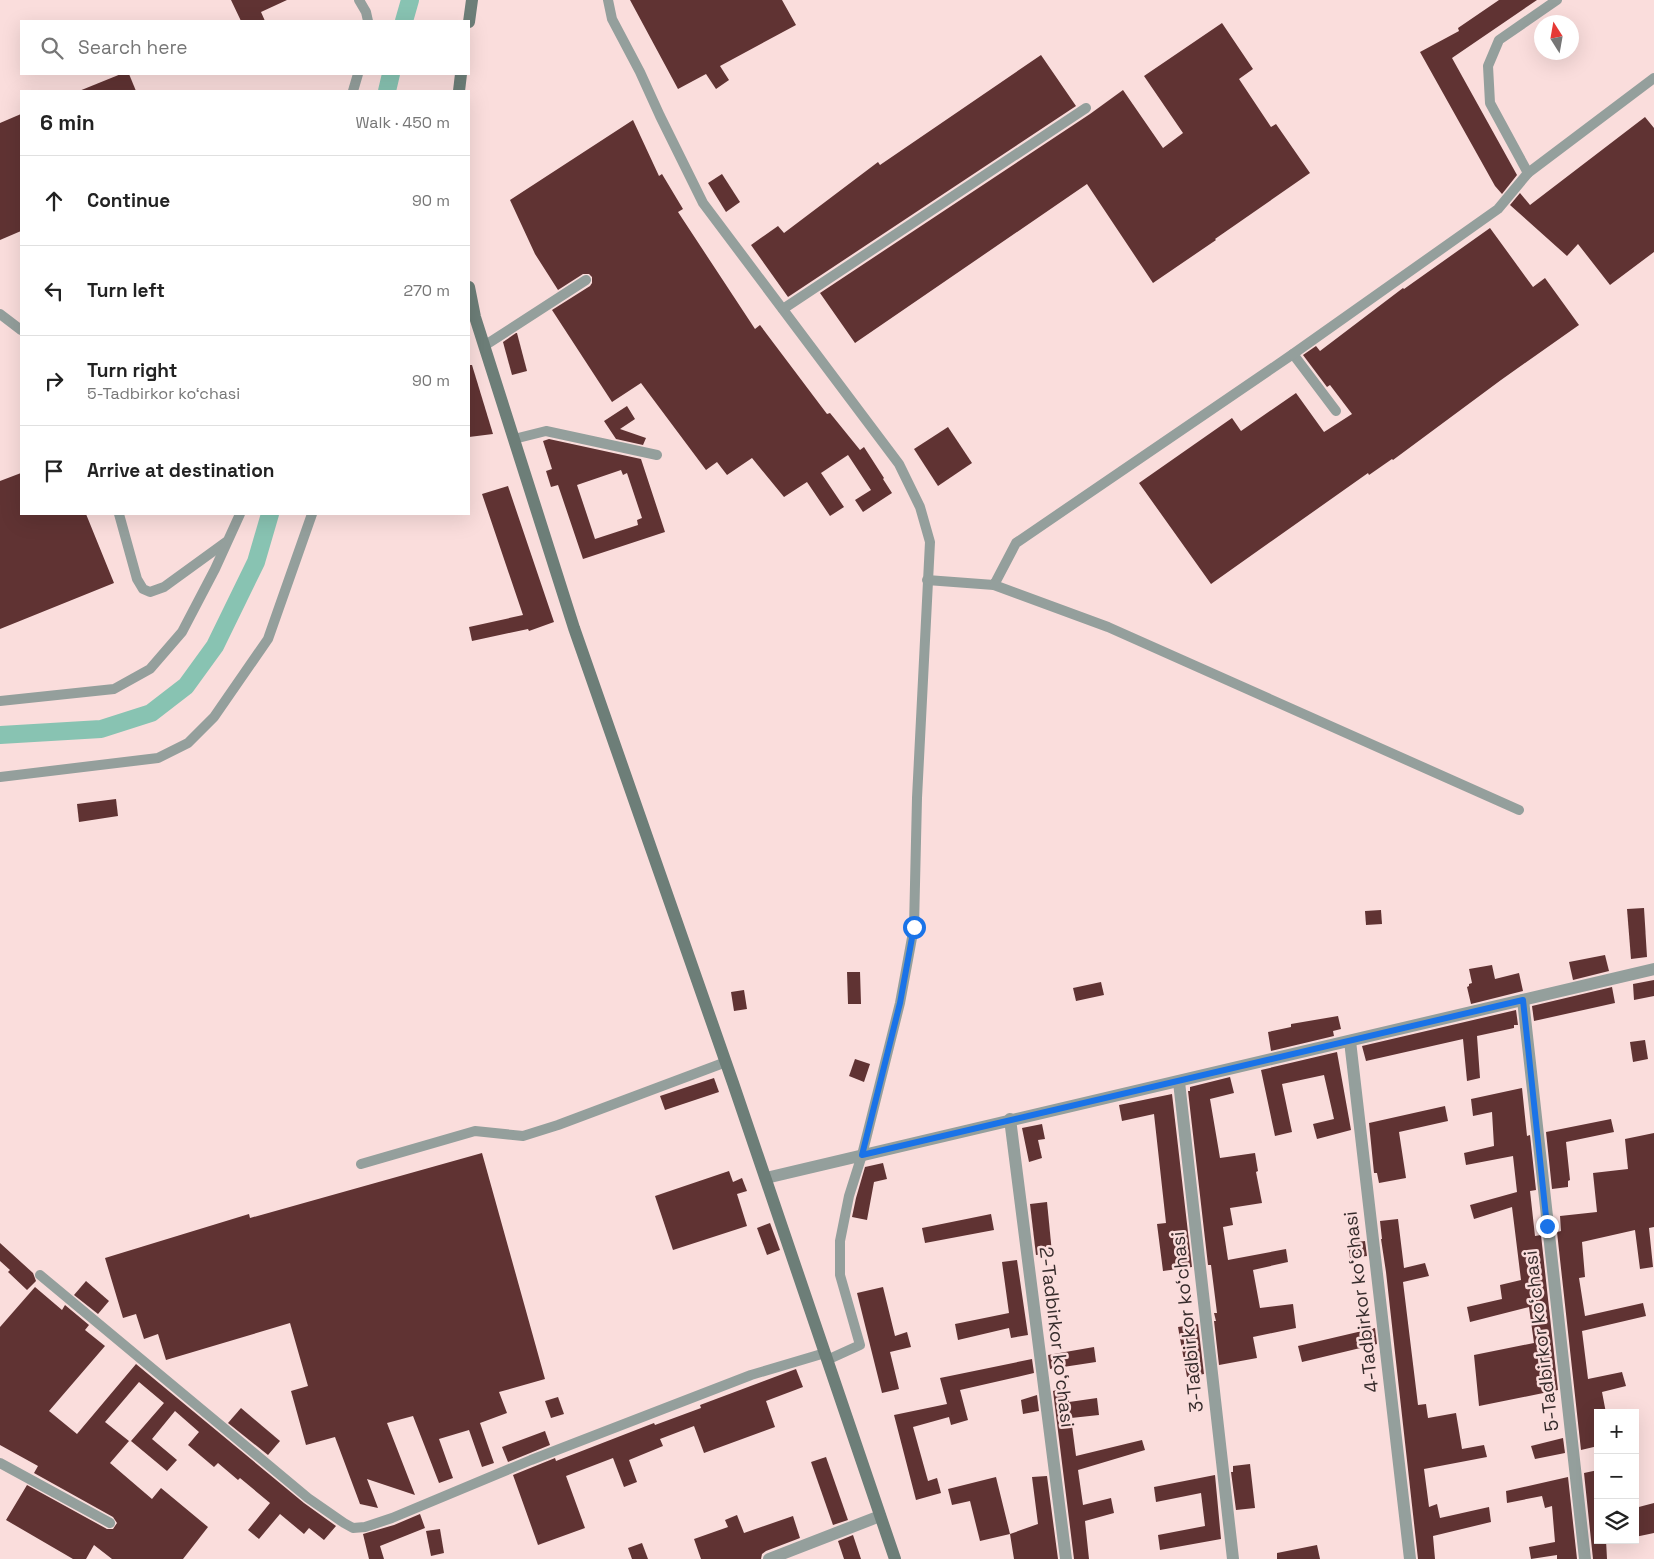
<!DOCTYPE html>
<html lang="en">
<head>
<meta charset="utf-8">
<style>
	body { margin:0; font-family:"Space Grotesk",sans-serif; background:#f6f6f6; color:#222 }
	.controls { position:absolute; right:15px; bottom:15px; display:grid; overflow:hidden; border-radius:0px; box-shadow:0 5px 20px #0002 }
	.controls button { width:45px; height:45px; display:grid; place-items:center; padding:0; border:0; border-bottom:1px solid #e0e0e0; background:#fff; color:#222; font:25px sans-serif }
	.compass { position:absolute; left:1534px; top:15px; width:45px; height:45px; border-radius:50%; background:#fff; box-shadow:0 5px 20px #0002; rotate:349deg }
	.stop { position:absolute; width:15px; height:15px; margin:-11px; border:4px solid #1a73e8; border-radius:50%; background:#fff }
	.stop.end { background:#1a73e8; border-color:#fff; box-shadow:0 1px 5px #0008 }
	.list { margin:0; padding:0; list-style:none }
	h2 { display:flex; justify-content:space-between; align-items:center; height:65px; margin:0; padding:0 20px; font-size:21px }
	h2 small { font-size:16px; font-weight:400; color:#767676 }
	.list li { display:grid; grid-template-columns:32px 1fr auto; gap:15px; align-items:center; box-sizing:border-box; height:90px; padding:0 20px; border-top:1px solid #e0e0e0 }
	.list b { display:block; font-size:19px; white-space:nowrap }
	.list p { margin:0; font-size:16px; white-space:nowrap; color:#767676 }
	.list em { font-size:16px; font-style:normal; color:#767676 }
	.icon { flex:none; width:28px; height:28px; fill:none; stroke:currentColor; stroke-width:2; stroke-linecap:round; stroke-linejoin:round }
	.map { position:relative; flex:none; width:1654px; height:1559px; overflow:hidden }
	.search { position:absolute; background:#fff; box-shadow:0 5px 20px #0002; left:20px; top:20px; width:450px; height:55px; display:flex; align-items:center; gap:12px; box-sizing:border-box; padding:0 18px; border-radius:0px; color:#767676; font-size:19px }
	.panel { position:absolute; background:#fff; box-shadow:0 5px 20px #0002; left:20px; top:90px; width:450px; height:425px; border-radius:0px }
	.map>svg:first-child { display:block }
</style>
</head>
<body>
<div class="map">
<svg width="1654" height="1559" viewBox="0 0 1654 1559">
	<rect width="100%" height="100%" fill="#fadddc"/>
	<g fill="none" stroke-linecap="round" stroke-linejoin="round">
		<!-- canal -->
		<g stroke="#88c3b2" stroke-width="18">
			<path d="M 404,21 L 410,0"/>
			<path d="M 387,91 L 391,74"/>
			<path d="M 0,735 L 101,729 L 151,713 L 186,686 L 215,646 L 256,562 L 270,514"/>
		</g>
	</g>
	<!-- building -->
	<g fill="#603333" fill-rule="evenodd">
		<path d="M 231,0 L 287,0 L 261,12 L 265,21 L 241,21 Z"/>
		<path d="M 630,0 L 782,0 L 796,25 L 720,66 L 729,80 L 716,89 L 706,74 L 678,89 Z"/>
		<path d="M 1499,0 L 1537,0 L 1452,58 L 1517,175 L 1502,194 L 1495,186 L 1420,52 L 1459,31 L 1458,28 Z"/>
		<path d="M 1222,23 L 1253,69 L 1239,79 L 1271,127 L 1276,124 L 1310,173 L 1215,239 L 1216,240 L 1153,283 L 1087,184 L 855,343 L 820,293 L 1090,114 L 1123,90 L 1163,148 L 1183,133 L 1144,76 Z"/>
		<path d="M 1041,55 L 1076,106 L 788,297 L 751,245 L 778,226 L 784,233 L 878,162 L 880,165 Z"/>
		<path d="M 121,74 L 129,74 L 136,91 L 79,91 Z"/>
		<path d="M 21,114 L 21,231 L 0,240 L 0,123 Z"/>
		<path d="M 1645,117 L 1654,128 L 1654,252 L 1610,285 L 1578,244 L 1567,256 L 1510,205 L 1520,193 L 1530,205 Z"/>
		<path d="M 633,120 L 659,176 L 662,174 L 683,209 L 678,212 L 755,329 L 760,325 L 827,414 L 830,413 L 860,450 L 864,447 L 884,478 L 883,479 L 892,493 L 863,512 L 855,500 L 871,490 L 848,455 L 821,473 L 844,507 L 830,516 L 807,482 L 784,497 L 752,458 L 727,475 L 717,462 L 706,470 L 641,383 L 612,402 L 552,310 L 590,286 L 592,283 L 592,277 L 589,274 L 583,274 L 558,290 L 535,254 L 510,200 Z"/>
		<path d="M 722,174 L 740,202 L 726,212 L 708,183 Z"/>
		<path d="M 1490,228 L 1533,287 L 1545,278 L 1579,325 L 1501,380 L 1393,460 L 1392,459 L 1369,475 L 1368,473 L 1211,584 L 1139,483 L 1232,418 L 1241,431 L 1296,393 L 1324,432 L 1352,414 L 1330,385 L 1327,387 L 1303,355 L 1316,346 L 1320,351 L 1403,288 L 1404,289 Z"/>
		<path d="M 516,333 L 517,333 L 527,371 L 512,375 L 503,342 Z"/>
		<path d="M 469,365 L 472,365 L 493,434 L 469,437 Z"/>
		<path d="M 627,406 L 635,419 L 620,429 L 646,438 L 643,445 L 616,439 L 604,421 Z"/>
		<path d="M 948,427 L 972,463 L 938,486 L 914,449 Z"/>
		<path d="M 549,439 L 641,459 L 665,532 L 583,559 L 558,485 L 551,487 L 546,471 L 552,469 L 543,441 ZM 621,470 L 623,475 L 627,473 L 642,518 L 637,520 L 638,525 L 595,539 L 577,485 Z"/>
		<path d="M 21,473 L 21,514 L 86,514 L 114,583 L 0,629 L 0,481 Z"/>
		<path d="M 508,486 L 554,622 L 529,631 L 528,629 L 472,641 L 469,627 L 523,615 L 482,494 Z"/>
		<path d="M 116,799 L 118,816 L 79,822 L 77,804 Z"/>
		<path d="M 1644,908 L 1647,957 L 1631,959 L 1627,909 Z"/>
		<path d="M 1381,910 L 1382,924 L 1366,925 L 1365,911 Z"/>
		<path d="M 1605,955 L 1609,971 L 1573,980 L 1569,962 Z"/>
		<path d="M 1492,965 L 1495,979 L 1519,973 L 1523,991 L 1471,1004 L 1467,987 L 1469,986 L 1469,984 L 1472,983 L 1469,969 Z"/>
		<path d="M 847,972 L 860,972 L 861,1004 L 848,1004 Z"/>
		<path d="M 1654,980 L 1654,996 L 1634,1000 L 1633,984 Z"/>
		<path d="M 1101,982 L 1104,995 L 1076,1001 L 1073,988 Z"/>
		<path d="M 1612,987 L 1615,1003 L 1534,1021 L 1532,1006 Z"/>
		<path d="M 744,990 L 747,1009 L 734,1011 L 731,992 Z"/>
		<path d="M 1516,1010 L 1518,1025 L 1514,1025 L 1514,1028 L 1477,1036 L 1480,1078 L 1467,1081 L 1463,1039 L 1366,1061 L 1362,1046 Z"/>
		<path d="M 1338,1016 L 1341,1029 L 1333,1031 L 1334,1036 L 1271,1051 L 1268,1032 L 1291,1027 L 1291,1024 Z"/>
		<path d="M 1645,1040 L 1648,1059 L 1633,1062 L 1630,1042 Z"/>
		<path d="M 1337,1052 L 1351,1130 L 1317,1139 L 1313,1124 L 1334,1119 L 1324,1075 L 1282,1084 L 1292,1132 L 1275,1136 L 1261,1070 Z"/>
		<path d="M 855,1059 L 870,1064 L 864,1082 L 849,1076 Z"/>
		<path d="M 1230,1077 L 1234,1093 L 1210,1099 L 1220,1158 L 1255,1153 L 1258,1171 L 1256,1172 L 1262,1203 L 1230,1208 L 1233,1225 L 1223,1227 L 1228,1260 L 1286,1249 L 1288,1262 L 1253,1270 L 1260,1308 L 1293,1304 L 1296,1328 L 1253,1337 L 1257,1358 L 1219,1365 L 1214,1321 L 1216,1321 L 1214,1313 L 1217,1313 L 1211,1265 L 1208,1265 L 1188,1091 L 1190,1091 L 1190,1087 Z"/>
		<path d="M 714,1078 L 719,1092 L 665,1110 L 660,1096 Z"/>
		<path d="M 1522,1088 L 1527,1136 L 1530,1135 L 1536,1190 L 1530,1191 L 1535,1236 L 1541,1235 L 1558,1390 L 1479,1406 L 1474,1355 L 1534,1343 L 1529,1307 L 1470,1322 L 1467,1307 L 1502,1299 L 1500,1285 L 1521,1280 L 1512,1207 L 1474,1219 L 1470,1205 L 1517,1192 L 1513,1156 L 1466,1165 L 1464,1153 L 1494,1146 L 1492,1112 L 1473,1116 L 1471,1099 Z"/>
		<path d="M 1172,1094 L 1192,1267 L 1163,1271 L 1157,1224 L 1166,1223 L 1154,1114 L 1122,1121 L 1119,1105 Z"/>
		<path d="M 1445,1106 L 1448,1121 L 1399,1132 L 1406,1178 L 1379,1183 L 1377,1173 L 1374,1173 L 1369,1123 Z"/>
		<path d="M 1611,1119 L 1614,1132 L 1566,1142 L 1570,1180 L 1568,1181 L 1568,1187 L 1552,1189 L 1546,1132 Z"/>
		<path d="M 1042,1124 L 1045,1139 L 1038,1140 L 1042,1158 L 1029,1162 L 1022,1128 Z"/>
		<path d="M 1654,1133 L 1654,1227 L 1649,1228 L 1653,1267 L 1640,1269 L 1635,1230 L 1582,1242 L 1585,1277 L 1579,1278 L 1585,1316 L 1643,1303 L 1646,1316 L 1582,1331 L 1588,1379 L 1622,1372 L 1626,1386 L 1602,1392 L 1606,1413 L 1598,1413 L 1598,1446 L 1581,1450 L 1557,1232 L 1561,1231 L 1560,1216 L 1597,1212 L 1593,1173 L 1628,1169 L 1625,1139 Z"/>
		<path d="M 482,1153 L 545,1379 L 499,1392 L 507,1413 L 480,1423 L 494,1463 L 482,1467 L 469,1430 L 439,1439 L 453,1478 L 439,1483 L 413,1416 L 387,1423 L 415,1495 L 367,1479 L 378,1508 L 360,1504 L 335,1437 L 306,1445 L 291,1391 L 308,1386 L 290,1323 L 166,1360 L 158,1334 L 144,1339 L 136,1314 L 123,1318 L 105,1258 L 249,1214 L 250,1218 Z"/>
		<path d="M 883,1163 L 887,1179 L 874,1182 L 867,1220 L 852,1217 L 856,1198 L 865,1167 Z"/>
		<path d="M 729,1171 L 733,1182 L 742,1178 L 747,1191 L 737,1194 L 747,1226 L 673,1250 L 655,1196 Z"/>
		<path d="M 1047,1202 L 1052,1253 L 1036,1255 L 1030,1204 Z"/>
		<path d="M 991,1214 L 994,1230 L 925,1243 L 922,1228 Z"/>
		<path d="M 1398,1219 L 1404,1268 L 1425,1263 L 1429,1276 L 1403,1282 L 1418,1405 L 1426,1404 L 1428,1418 L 1456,1413 L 1462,1449 L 1484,1445 L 1487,1457 L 1424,1469 L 1429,1507 L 1437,1504 L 1440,1518 L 1489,1507 L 1491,1522 L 1433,1536 L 1435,1559 L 1418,1559 L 1386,1272 L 1381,1239 L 1382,1239 L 1380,1221 Z"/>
		<path d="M 770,1223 L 780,1250 L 767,1255 L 757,1228 Z"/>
		<path d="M 1365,1241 L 1367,1256 L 1350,1258 L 1348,1243 Z"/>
		<path d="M 0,1243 L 33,1273 L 36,1281 L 27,1290 L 8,1272 L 10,1270 L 0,1261 Z"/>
		<path d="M 1017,1260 L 1028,1335 L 1011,1338 L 1009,1328 L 958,1340 L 955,1324 L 1009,1313 L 1002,1262 Z"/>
		<path d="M 86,1281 L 109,1301 L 98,1314 L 74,1295 Z"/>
		<path d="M 35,1287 L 62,1310 L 65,1305 L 89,1325 L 85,1330 L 105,1346 L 49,1411 L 77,1434 L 136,1364 L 304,1503 L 336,1526 L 324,1540 L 309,1528 L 304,1534 L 280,1514 L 259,1539 L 248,1530 L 270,1503 L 240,1478 L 238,1480 L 218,1463 L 214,1467 L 188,1445 L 199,1432 L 175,1411 L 152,1439 L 177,1460 L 167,1471 L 131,1441 L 164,1403 L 139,1382 L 105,1422 L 129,1441 L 110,1463 L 152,1499 L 161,1488 L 208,1527 L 183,1559 L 112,1559 L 94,1545 L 86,1559 L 73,1559 L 6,1520 L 27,1485 L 107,1529 L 113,1529 L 117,1523 L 113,1517 L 34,1473 L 38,1466 L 0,1445 L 0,1327 Z"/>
		<path d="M 883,1287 L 895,1336 L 907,1332 L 911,1347 L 890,1352 L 899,1389 L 882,1393 L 857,1293 Z"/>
		<path d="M 1198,1324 L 1204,1374 L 1187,1377 L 1178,1327 Z"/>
		<path d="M 1375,1328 L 1377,1344 L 1302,1362 L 1298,1346 Z"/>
		<path d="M 1094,1347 L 1096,1362 L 1050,1369 L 1048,1355 Z"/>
		<path d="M 1032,1359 L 1034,1373 L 960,1390 L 968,1420 L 951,1425 L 949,1417 L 913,1427 L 928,1481 L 937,1478 L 941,1493 L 916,1500 L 894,1415 L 947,1404 L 940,1378 Z"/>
		<path d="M 796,1369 L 803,1387 L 766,1401 L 775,1427 L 704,1453 L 694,1426 L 660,1439 L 663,1446 L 629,1460 L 637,1482 L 624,1487 L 613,1458 L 566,1476 L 585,1528 L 538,1545 L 513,1475 L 555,1458 L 556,1461 L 654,1423 L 655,1425 L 701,1408 L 700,1405 Z"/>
		<path d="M 1067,1387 L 1069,1402 L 1097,1398 L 1099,1415 L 1071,1418 L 1076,1456 L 1142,1440 L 1145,1450 L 1078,1470 L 1083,1505 L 1111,1498 L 1114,1513 L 1085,1521 L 1089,1559 L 1074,1559 L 1053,1391 Z"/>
		<path d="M 1037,1395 L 1039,1411 L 1023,1414 L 1021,1400 Z"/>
		<path d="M 558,1397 L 564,1414 L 551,1418 L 545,1401 Z"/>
		<path d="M 241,1408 L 280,1441 L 268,1455 L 228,1423 Z"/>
		<path d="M 545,1431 L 550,1445 L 508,1462 L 502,1447 Z"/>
		<path d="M 1563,1438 L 1565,1453 L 1535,1459 L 1531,1446 Z"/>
		<path d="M 826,1457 L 848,1520 L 833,1525 L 811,1462 Z"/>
		<path d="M 1250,1464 L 1255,1508 L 1236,1510 L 1231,1472 L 1233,1472 L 1233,1466 Z"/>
		<path d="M 1598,1470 L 1598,1540 L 1606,1540 L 1607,1559 L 1593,1559 L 1584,1473 Z"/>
		<path d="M 1215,1475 L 1221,1539 L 1160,1550 L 1158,1535 L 1205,1526 L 1201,1493 L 1156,1502 L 1154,1487 Z"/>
		<path d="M 1047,1476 L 1058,1559 L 1014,1559 L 1010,1534 L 1038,1524 L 1032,1477 Z"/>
		<path d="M 996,1477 L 1010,1534 L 980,1541 L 970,1501 L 952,1505 L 948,1489 Z"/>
		<path d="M 1568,1477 L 1577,1559 L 1557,1559 L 1557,1555 L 1531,1559 L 1529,1547 L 1555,1542 L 1552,1506 L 1545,1508 L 1542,1496 L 1507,1503 L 1506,1491 Z"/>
		<path d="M 1654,1503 L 1654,1533 L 1635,1537 L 1635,1508 Z"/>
		<path d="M 420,1514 L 425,1528 L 380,1546 L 384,1559 L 369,1559 L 363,1534 L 394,1525 Z"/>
		<path d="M 737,1515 L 744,1533 L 793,1516 L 800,1538 L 766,1551 L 762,1554 L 761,1559 L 701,1559 L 694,1539 L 728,1527 L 725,1520 Z"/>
		<path d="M 440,1529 L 444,1553 L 431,1556 L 426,1531 Z"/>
		<path d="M 853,1535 L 861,1559 L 844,1559 L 838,1541 Z"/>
		<path d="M 642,1543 L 648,1559 L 632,1559 L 628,1548 Z"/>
		<path d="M 1317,1545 L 1320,1559 L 1277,1559 L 1277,1553 Z"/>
	</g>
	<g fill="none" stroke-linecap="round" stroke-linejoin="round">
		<!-- lane -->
		<g stroke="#949f9c" stroke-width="10">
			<path d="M 359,0 L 366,12 L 368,21"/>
			<path d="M 608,0 L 612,19 L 640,72 L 660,116 L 703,203 L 899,464 L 920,507 L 930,542 L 917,798 L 914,927 L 900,1003 L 862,1155 L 849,1196 L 840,1241 L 840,1275 L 860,1345 L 827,1360"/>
			<path d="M 353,91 L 358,74"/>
			<path d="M 1528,173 L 1654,78"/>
			<path d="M 783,309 L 1086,108"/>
			<path d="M 0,314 L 21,330"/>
			<path d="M 484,346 L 586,280"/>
			<path d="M 1293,354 L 1336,411"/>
			<path d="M 514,439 L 546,431 L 657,455"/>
			<path d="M 119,514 L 137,579 L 143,589 L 150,592 L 164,587 L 226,542"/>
			<path d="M 927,580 L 994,585 L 1016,543 L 1293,354 L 1498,209 L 1528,173 L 1490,103 L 1488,66 L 1499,40 L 1557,0"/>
			<path d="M 994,585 L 1108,627 L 1519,810"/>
			<path d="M 0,701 L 114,689 L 150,669 L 182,632 L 215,569 L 240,514"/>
			<path d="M 0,777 L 158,758 L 188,743 L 214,717 L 268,639 L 312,514"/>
			<path d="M 361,1164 L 475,1131 L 523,1136 L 558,1125 L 726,1062"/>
			<path d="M 40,1275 L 308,1498 L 344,1523 L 353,1528 L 365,1527 L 392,1518 L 531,1460 L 751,1375 L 825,1353"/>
			<path d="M 0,1463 L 110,1523"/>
		</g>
		<!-- street -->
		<g stroke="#949f9c" stroke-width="12">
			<path d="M 1523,1000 L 1585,1559"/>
			<path d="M 1350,1041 L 1410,1559"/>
			<path d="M 1179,1082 L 1233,1559"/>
			<path d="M 1010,1119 L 1066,1559"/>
			<path d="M 766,1178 L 1654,969"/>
			<path d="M 769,1559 L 880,1516"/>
		</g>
		<!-- secondary -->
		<g stroke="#6d7e78" stroke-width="12">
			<path d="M 469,22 L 472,0"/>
			<path d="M 459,91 L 461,74"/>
			<path d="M 469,287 L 475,317 L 574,628 L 733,1083 L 895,1559"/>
		</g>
	</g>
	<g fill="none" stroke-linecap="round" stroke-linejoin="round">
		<!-- route -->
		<path stroke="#1a73e8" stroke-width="6" d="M 914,927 L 900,1003 L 862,1155 L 1523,1000 L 1547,1226"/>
	</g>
	<g text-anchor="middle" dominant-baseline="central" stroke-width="5" stroke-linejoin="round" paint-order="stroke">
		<!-- street labels -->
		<g font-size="19" fill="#372c2c" stroke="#fadddc">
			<text transform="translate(1361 1302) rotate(-97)">4-Tadbirkor koʻchasi</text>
			<text transform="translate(1187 1322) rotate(-96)">3-Tadbirkor koʻchasi</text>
			<text transform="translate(1057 1337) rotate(83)">2-Tadbirkor koʻchasi</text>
			<text transform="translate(1541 1341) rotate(-97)">5-Tadbirkor koʻchasi</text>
		</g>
	</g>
</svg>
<div class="controls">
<button>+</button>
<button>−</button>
<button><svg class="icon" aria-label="layers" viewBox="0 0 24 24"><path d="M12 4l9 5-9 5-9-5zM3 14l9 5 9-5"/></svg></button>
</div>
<svg class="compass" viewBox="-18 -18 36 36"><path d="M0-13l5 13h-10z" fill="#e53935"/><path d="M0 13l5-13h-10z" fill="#767676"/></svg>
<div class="stop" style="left:914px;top:927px"></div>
<div class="stop end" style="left:1547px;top:1226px"></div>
<div class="search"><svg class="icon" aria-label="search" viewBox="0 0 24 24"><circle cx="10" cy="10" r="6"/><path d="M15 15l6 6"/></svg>Search here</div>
<section class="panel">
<h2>6 min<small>Walk · 450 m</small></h2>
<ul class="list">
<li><svg class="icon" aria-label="ahead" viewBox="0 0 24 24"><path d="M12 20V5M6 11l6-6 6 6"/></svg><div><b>Continue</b></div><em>90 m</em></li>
<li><svg class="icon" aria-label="left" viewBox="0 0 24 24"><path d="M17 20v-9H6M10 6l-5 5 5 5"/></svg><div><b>Turn left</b></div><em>270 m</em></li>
<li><svg class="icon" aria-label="right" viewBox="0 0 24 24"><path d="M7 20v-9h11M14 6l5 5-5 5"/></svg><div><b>Turn right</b><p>5-Tadbirkor koʻchasi</p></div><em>90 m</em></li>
<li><svg class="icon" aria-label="arrive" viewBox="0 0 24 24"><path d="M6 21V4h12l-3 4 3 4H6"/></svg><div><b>Arrive at destination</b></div></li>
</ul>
</section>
</div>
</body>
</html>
